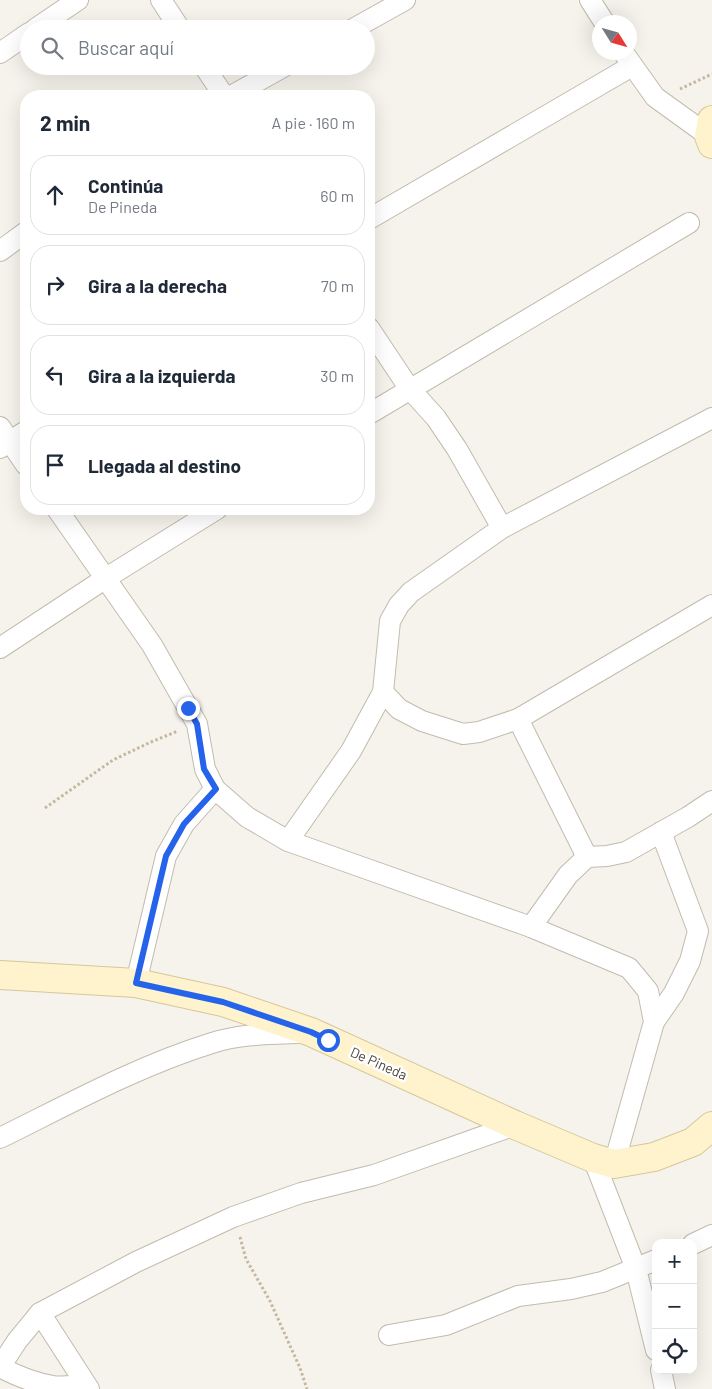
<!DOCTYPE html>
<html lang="es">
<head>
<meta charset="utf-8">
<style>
	body { margin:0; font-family:Barlow,sans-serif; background:#f6f6f7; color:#1f2937 }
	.controls { position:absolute; right:15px; bottom:15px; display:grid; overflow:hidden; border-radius:10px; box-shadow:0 5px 20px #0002 }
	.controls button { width:45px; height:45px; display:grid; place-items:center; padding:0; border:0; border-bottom:1px solid #e0e1e3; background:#fff; color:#1f2937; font:25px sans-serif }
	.compass { position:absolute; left:592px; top:15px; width:45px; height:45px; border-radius:50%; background:#fff; box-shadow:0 5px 20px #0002; rotate:127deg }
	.stop { position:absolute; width:15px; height:15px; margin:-11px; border:4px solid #2563eb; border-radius:50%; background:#fff }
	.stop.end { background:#2563eb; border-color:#fff; box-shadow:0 1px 5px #0008 }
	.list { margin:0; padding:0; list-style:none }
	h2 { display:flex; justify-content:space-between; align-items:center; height:65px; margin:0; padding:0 20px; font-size:21px }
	h2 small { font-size:16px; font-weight:400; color:#747a83 }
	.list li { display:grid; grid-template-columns:32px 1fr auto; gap:15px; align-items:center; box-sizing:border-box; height:80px; margin:0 10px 10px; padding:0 10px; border:1px solid #e0e1e3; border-radius:20px }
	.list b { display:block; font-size:19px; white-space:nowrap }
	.list p { margin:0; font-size:16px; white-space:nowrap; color:#747a83 }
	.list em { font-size:16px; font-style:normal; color:#747a83 }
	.icon { flex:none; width:28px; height:28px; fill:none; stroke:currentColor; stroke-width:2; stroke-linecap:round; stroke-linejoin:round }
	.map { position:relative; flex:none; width:712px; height:1389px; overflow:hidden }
	.search { position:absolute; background:#fff; box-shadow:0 5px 20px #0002; left:20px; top:20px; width:355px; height:55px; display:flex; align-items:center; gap:12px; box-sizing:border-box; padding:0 18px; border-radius:28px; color:#747a83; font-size:19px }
	.panel { position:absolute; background:#fff; box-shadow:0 5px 20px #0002; left:20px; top:90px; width:355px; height:425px; border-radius:20px }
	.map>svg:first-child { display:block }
</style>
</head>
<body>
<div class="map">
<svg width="712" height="1389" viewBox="0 0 712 1389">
	<rect width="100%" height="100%" fill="#f6f3ec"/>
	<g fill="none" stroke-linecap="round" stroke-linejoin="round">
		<defs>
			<g id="street">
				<path d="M 161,0 L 180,29"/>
				<path d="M 590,0 L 604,22"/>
				<path d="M 35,29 L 78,0"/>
				<path d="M 353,29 L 405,0"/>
				<path d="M 623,52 L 655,97 L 709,136"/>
				<path d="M 0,53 L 29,33"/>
				<path d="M 204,66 L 224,96"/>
				<path d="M 231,96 L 285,66"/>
				<path d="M 369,219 L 632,66"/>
				<path d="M 0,251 L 26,232"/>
				<path d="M 369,328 L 409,388 L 436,418 L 457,449 L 502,528"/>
				<path d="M 369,414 L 689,223"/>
				<path d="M 0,427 L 26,465"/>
				<path d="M 0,448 L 26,431"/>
				<path d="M 57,509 L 152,645 L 197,724 L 205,769 L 215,789 L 247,817 L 288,841 L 531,927 L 629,968 L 648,991 L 654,1022 L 614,1164"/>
				<path d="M 0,648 L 106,578 L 217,509"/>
				<path d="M 383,692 L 399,709 L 422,721 L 463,734 L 479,732 L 518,719 L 712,605"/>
				<path d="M 518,719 L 587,857"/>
				<path d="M 288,841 L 351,751 L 383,692 L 390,621 L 399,605 L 411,592 L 502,528 L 712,418"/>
				<path d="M 531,927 L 568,875 L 587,857 L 607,856 L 626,852 L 688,817 L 712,801"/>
				<path d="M 136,983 L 166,856 L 184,824 L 215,789"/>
				<path d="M 654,1022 L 674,993 L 690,961 L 698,931 L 661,832"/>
				<path d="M 0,1138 C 69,1104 138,1066 212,1043 C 240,1034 270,1034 299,1033"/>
				<path d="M 593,1158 L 636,1269 L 656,1350"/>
				<path d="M 693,1244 L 712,1235"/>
				<path d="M 40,1313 L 89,1389"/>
				<path d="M 389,1335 L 446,1325 L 518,1296 L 571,1289 L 602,1282 L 656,1260"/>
				<path d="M 661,1370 L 665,1389"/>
				<path d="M 85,1389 C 74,1383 65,1388 53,1386 C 34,1383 17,1376 0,1367 L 17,1341 L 40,1313 L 136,1262 L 233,1217 L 301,1193 L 374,1175 L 515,1125"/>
			</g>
			<g id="secondary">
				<path d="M 712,120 L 709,136 L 712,144"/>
				<path d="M 0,975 L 136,983 L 223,1002 L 311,1032 L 515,1125 L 593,1158 L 614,1164 L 654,1157 L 693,1142 L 712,1126"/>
			</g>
		</defs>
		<!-- street casing -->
		<use href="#street" stroke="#c2bbae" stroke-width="22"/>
		<!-- secondary casing -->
		<use href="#secondary" stroke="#d6c79b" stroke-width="30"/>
		<!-- path -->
		<g stroke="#c4b79f" stroke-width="3" stroke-dasharray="2.5 2.5" stroke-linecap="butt">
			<path d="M 680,89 L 712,74"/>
			<path d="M 45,808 L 113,760 L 151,742 L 178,731"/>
			<path d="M 240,1237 L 246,1259 L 270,1301 L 300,1368 L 307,1389"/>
		</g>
		<!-- street -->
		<use href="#street" stroke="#fff" stroke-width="20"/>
		<!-- secondary -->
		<use href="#secondary" stroke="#fff3cd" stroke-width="28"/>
	</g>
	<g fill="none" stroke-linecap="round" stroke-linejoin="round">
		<!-- route -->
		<path stroke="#2563eb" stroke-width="6" d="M 188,708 L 197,724 L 204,769 L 216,789 L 184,824 L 166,856 L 136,983 L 223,1002 L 311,1032 L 328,1040"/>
	</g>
	<g text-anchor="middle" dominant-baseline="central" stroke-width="5" stroke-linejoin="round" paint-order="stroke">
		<!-- street labels -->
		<g font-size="14" fill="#4b4439" stroke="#fff">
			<text transform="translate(379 1063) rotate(24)">De Pineda</text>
		</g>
	</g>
</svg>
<div class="controls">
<button>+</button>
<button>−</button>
<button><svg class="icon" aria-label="locate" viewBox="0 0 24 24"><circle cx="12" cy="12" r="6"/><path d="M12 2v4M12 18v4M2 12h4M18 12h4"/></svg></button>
</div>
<svg class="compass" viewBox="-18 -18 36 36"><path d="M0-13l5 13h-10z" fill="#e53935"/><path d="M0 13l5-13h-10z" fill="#747a83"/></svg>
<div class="stop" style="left:328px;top:1040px"></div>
<div class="stop end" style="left:188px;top:708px"></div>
<div class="search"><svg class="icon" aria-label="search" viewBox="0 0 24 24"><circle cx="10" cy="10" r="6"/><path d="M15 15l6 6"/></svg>Buscar aquí</div>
<section class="panel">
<h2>2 min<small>A pie · 160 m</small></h2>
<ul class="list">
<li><svg class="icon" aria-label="ahead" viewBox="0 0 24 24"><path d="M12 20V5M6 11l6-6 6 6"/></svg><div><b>Continúa</b><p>De Pineda</p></div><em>60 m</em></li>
<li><svg class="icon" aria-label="right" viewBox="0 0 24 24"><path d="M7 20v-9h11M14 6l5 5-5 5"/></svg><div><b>Gira a la derecha</b></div><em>70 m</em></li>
<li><svg class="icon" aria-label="left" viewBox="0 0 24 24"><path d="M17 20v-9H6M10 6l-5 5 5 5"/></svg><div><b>Gira a la izquierda</b></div><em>30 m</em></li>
<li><svg class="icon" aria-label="arrive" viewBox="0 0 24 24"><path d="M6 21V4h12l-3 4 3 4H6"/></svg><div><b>Llegada al destino</b></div></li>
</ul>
</section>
</div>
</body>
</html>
